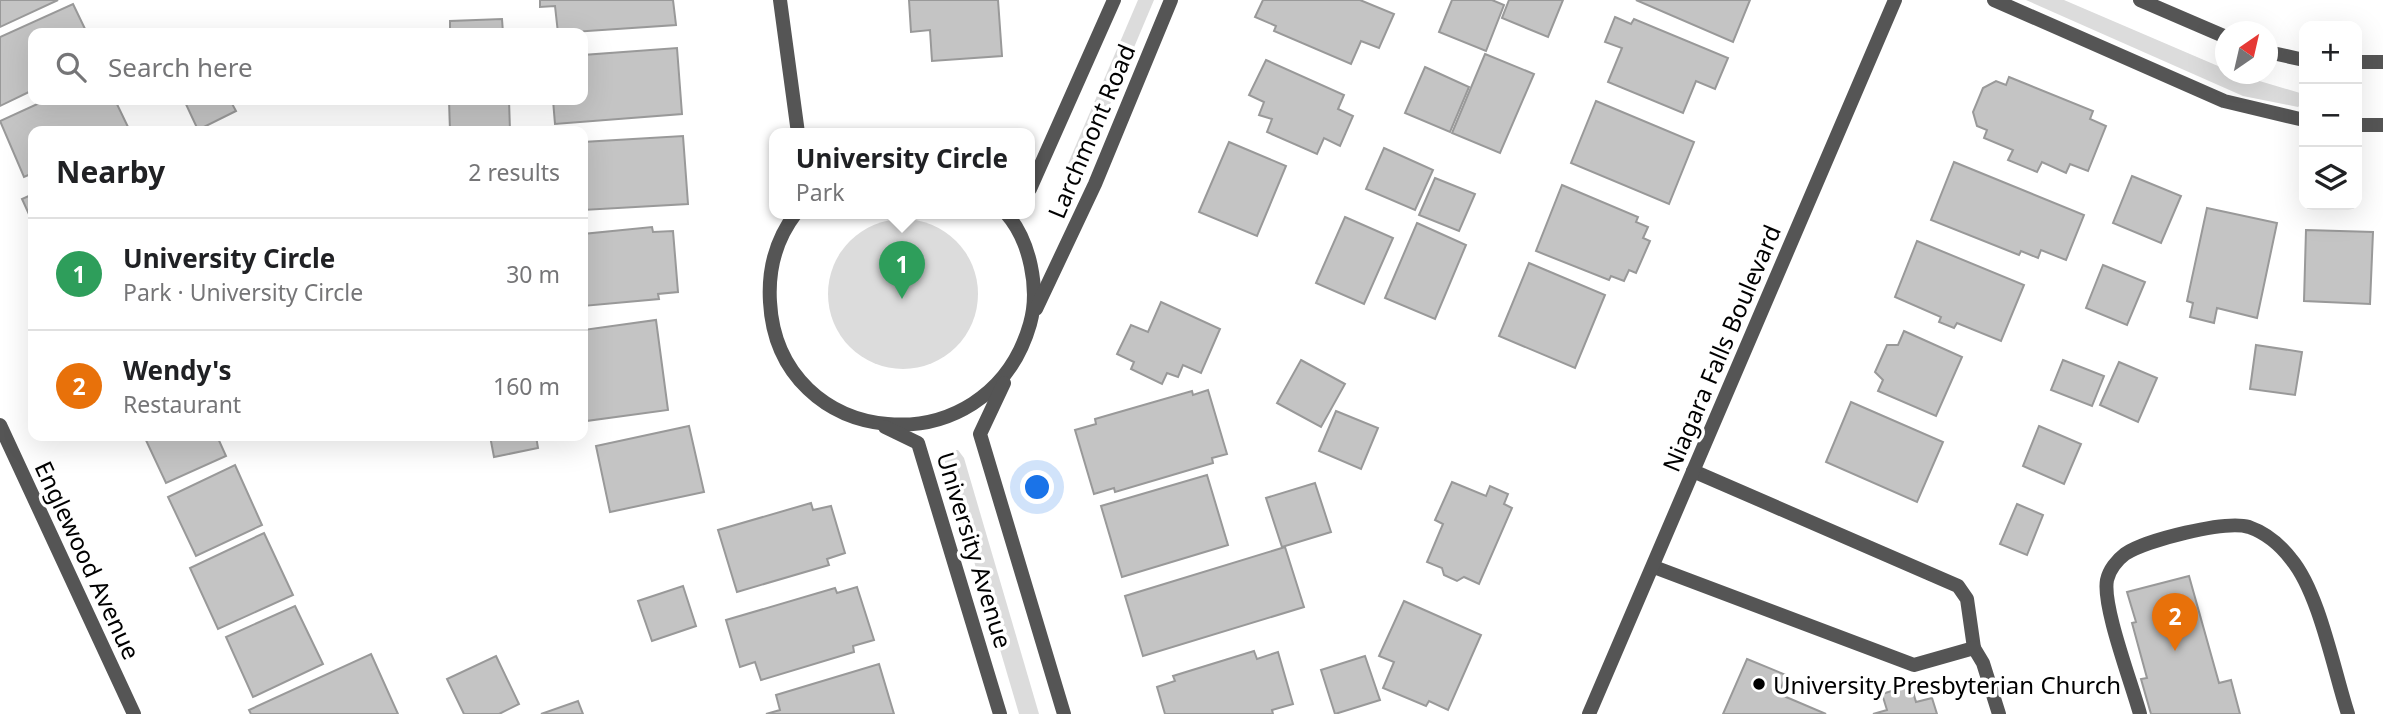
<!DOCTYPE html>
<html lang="en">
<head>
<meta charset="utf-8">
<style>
	body { margin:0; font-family:"Noto Sans",sans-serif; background:#f2f2f2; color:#202124 }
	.controls { position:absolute; right:21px; top:21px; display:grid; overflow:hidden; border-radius:14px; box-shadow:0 7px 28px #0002 }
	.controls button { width:63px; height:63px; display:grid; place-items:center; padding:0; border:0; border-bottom:2px solid #e0e0e0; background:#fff; color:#202124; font:35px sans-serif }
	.compass { position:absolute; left:2215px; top:21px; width:63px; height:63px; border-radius:50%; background:#fff; box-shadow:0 7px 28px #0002; rotate:34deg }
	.you { position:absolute; left:1038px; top:488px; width:24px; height:24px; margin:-18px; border:5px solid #fff; border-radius:50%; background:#1a73e8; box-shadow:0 0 0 10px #1a73e833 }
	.badge { display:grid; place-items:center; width:46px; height:46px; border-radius:50%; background:#000; color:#fff; font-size:23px; font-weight:700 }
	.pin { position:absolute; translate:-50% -58px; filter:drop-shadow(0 2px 4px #0008) }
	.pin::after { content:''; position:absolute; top:37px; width:24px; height:21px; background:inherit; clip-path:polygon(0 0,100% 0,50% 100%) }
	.popup { position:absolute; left:769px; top:128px; width:266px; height:91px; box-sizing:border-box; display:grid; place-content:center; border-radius:14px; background:#fff; filter:drop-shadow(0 2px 5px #0005); font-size:23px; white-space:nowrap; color:#757577 }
	.popup b { font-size:26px; color:#202124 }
	.popup::after { content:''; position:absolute; left:50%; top:100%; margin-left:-14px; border:14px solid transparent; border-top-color:#fff }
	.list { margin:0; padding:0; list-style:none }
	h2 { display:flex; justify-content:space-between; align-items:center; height:91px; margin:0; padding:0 28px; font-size:30px }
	h2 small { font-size:23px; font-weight:400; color:#757577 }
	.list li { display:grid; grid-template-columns:46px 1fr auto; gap:21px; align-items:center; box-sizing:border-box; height:112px; padding:0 28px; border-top:2px solid #e0e0e0 }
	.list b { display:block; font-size:26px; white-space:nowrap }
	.list p { margin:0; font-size:23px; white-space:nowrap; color:#757577 }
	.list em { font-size:23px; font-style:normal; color:#757577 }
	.icon { flex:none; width:38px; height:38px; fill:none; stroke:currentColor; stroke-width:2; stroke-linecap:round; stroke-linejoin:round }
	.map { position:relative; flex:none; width:2383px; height:714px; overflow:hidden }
	.search { position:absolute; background:#fff; box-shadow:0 7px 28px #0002; left:28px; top:28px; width:560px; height:77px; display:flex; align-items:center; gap:18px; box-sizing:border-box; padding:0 24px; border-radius:14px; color:#757577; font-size:26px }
	.panel { position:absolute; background:#fff; box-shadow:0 7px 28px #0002; left:28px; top:126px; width:560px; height:315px; border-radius:14px }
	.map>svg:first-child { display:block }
</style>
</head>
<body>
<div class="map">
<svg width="2383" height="714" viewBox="0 0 2383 714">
	<rect width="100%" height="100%" fill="#fff"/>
	<!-- green -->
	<g fill="#dcdcdc">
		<path d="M 1138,0 L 1154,0 L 1081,173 L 1072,175 L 1067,166 Z"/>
		<path d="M 2026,0 L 2064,0 L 2225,69 L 2226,74 L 2236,74 L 2300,93 L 2304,101 L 2298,107 L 2243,96 Z"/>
		<circle cx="903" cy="294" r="75"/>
		<path d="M 951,450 L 958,450 L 964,458 L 1039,714 L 1019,714 L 945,463 L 945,456 Z"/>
	</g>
	<!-- building -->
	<g fill="#c4c4c4" stroke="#999" stroke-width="2">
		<path d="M 0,0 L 58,0 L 0,27 Z"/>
		<path d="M 540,0 L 673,0 L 676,25 L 558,33 L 555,6 L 540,7 Z"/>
		<path d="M 909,0 L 998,0 L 1002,56 L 932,61 L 930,30 L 911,32 Z"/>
		<path d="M 1263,0 L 1360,0 L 1394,14 L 1379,48 L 1361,41 L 1351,64 L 1274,31 L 1276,26 L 1255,17 Z"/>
		<path d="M 1452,0 L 1492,0 L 1504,5 L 1486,51 L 1439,32 Z"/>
		<path d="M 1509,0 L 1563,0 L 1548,37 L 1502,18 Z"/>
		<path d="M 1636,0 L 1750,0 L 1733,42 Z"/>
		<path d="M 73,4 L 87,33 L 33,33 L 33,90 L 0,106 L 0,37 Z"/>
		<path d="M 1615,17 L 1631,24 L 1634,19 L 1728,58 L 1715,89 L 1696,81 L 1683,113 L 1608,82 L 1622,48 L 1605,42 Z"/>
		<path d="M 502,19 L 503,33 L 450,33 L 450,21 Z"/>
		<path d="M 677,48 L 682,114 L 555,124 L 553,100 L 583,100 L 583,55 Z"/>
		<path d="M 1485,54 L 1534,74 L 1500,153 L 1452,133 Z"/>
		<path d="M 1266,60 L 1344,95 L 1338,109 L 1353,116 L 1340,146 L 1324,138 L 1317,154 L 1267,132 L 1272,119 L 1259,115 L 1264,102 L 1249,95 Z"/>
		<path d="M 1425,67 L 1469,87 L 1450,132 L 1405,113 Z"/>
		<path d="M 2009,77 L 2093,111 L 2090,119 L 2106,126 L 2088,171 L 2070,164 L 2066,173 L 2042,162 L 2037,172 L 2008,160 L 2013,150 L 1984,138 L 1987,130 L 1977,126 L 1973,112 L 1983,88 L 1996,81 L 2006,85 Z"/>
		<path d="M 46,100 L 115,100 L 129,129 L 33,131 L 33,173 L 24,177 L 0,121 Z"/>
		<path d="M 184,100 L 230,100 L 236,111 L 198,130 Z"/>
		<path d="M 449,100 L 509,100 L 510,131 L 450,131 Z"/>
		<path d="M 1596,101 L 1694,142 L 1669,204 L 1571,163 Z"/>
		<path d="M 683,136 L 688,204 L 583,210 L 583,142 Z"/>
		<path d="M 1229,142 L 1286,166 L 1257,236 L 1199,212 Z"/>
		<path d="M 1384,148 L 1433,170 L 1415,210 L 1366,189 Z"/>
		<path d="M 1954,162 L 2084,215 L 2066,260 L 2041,250 L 2038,258 L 2021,251 L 2019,255 L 1931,220 Z"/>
		<path d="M 2132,176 L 2181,196 L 2161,243 L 2113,223 Z"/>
		<path d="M 1435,178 L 1475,194 L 1459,231 L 1419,215 Z"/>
		<path d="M 1562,185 L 1638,217 L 1636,222 L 1648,227 L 1643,238 L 1650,241 L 1636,273 L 1629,270 L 1624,281 L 1611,276 L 1609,280 L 1536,251 Z"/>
		<path d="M 33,194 L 33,223 L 22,199 Z"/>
		<path d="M 2207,208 L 2277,223 L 2257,318 L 2217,308 L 2214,323 L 2190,317 L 2193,303 L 2187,301 Z"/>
		<path d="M 1345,217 L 1393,238 L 1364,304 L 1316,283 Z"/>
		<path d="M 1417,223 L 1466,245 L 1435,319 L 1385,298 Z"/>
		<path d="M 652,227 L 653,232 L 673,231 L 678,292 L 658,294 L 659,299 L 583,306 L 583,234 Z"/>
		<path d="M 2306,230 L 2373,232 L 2370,304 L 2304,301 Z"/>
		<path d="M 1917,241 L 2024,285 L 2001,341 L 1957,323 L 1954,328 L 1939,322 L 1941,317 L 1895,297 Z"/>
		<path d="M 1529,263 L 1605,295 L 1575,368 L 1499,336 Z"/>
		<path d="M 2103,265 L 2145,282 L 2127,325 L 2086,308 Z"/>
		<path d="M 1161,302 L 1220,329 L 1201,373 L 1183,365 L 1178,377 L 1167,373 L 1162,384 L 1131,369 L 1134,362 L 1117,354 L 1131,325 L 1148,332 Z"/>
		<path d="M 656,320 L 668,410 L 586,421 L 583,395 L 583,330 Z"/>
		<path d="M 1904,331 L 1962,357 L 1936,416 L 1878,391 L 1883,380 L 1875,372 L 1887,345 L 1898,345 Z"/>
		<path d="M 2256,345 L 2302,352 L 2295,395 L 2250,389 Z"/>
		<path d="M 1301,360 L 1345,384 L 1321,427 L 1277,403 Z"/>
		<path d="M 2063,360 L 2104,376 L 2092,406 L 2051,390 Z"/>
		<path d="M 2119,362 L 2157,378 L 2138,422 L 2100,405 Z"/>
		<path d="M 1208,390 L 1227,454 L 1212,458 L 1213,463 L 1115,492 L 1114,488 L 1094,494 L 1075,430 L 1096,424 L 1095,419 L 1192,391 L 1193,395 Z"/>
		<path d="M 1851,402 L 1943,442 L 1917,502 L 1826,462 Z"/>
		<path d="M 1336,411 L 1378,428 L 1361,469 L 1319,451 Z"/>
		<path d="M 689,426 L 704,492 L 610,512 L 596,446 Z"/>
		<path d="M 2039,426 L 2081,444 L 2064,484 L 2023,466 Z"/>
		<path d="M 144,436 L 217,436 L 226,456 L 166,483 Z"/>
		<path d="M 490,436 L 536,436 L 538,448 L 494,457 Z"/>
		<path d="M 235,465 L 262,525 L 196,556 L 168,497 Z"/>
		<path d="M 1207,475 L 1228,545 L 1122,577 L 1101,506 Z"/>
		<path d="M 1452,482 L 1486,496 L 1490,486 L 1508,494 L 1504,504 L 1512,508 L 1479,584 L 1464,577 L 1457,581 L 1444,575 L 1442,568 L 1427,562 L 1443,524 L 1435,520 Z"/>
		<path d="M 1315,483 L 1331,532 L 1282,547 L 1266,498 Z"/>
		<path d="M 811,503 L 813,510 L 831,506 L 845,553 L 827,559 L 829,565 L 737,592 L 718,530 Z"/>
		<path d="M 2017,504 L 2043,515 L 2027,555 L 2000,544 Z"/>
		<path d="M 264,533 L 293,595 L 218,629 L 190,568 Z"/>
		<path d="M 1285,547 L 1304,607 L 1143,656 L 1125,596 Z"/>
		<path d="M 2189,576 L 2219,683 L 2231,680 L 2240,714 L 2151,714 L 2141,679 L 2147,678 L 2132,623 L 2136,622 L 2127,592 Z"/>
		<path d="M 683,586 L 696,626 L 652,641 L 638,601 Z"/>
		<path d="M 857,587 L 874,640 L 853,646 L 854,652 L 761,680 L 755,662 L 740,667 L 726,620 L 835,588 L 837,593 Z"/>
		<path d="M 1404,601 L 1481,635 L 1448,710 L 1429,701 L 1426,706 L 1383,688 L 1394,662 L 1379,656 Z"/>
		<path d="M 295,606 L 323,664 L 253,697 L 226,637 Z"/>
		<path d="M 1254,651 L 1257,659 L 1278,652 L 1293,704 L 1272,710 L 1273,714 L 1165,714 L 1157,687 L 1175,681 L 1173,676 Z"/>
		<path d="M 371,654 L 398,714 L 251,714 L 249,710 Z"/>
		<path d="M 496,656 L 519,704 L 499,714 L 464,714 L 447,679 Z"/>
		<path d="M 1365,656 L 1380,700 L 1335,714 L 1321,670 Z"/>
		<path d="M 1747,659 L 1786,675 L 1779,694 L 1826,714 L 1723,714 Z"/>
		<path d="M 879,664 L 894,714 L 766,714 L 780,710 L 776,695 Z"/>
		<path d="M 1911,685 L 1916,702 L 1932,698 L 1937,714 L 1873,714 L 1887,710 L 1882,694 Z"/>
		<path d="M 578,701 L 583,714 L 541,714 Z"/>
	</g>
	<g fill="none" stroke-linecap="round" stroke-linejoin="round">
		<!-- service -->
		<g stroke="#555" stroke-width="14">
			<path d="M 1693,471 L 1958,586 L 1967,599 L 1974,648"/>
			<path d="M 1654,567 L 1914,665 L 1974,648 L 1983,663 L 1999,714"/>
			<path d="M 2140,714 C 2132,684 2102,606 2107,580 C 2109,570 2117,560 2125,554 C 2146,540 2225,520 2249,527 C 2266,533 2281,546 2291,559 C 2319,592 2334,671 2348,714"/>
		</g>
		<!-- minor -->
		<g stroke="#555" stroke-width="14">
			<path d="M 780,0 L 798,133"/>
			<path d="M 1994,0 L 2224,101 L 2304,120"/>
			<path d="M 2140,0 L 2226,37"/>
			<path d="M 2268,52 L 2304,60"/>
			<path d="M 2357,62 L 2383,62"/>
			<path d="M 2357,125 L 2383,125"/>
			<path d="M 1030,189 L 1114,0"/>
			<path d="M 796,213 C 776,239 768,270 770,302 C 778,451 988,471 1030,324 C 1040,289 1030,240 1006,213"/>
			<path d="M 1036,309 L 1095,184 L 1171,0"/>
			<path d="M 1004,383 L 980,434 L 1064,714"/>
			<path d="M 0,425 L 134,714"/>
			<path d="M 885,427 L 918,443 L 1000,714"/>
			<path d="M 1589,714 L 1895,0"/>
		</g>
	</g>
	<!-- markers -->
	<circle fill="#000" stroke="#fff" stroke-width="2.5" cx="1759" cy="684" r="7"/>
	<g text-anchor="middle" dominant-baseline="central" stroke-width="7" stroke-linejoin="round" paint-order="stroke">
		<!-- street labels -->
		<g font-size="24" fill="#000" stroke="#fff">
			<text transform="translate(1091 131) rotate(-67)">Larchmont Road</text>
			<text transform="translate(1721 348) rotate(-67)">Niagara Falls Boulevard</text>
			<text transform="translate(975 550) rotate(73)">University Avenue</text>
			<text transform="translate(88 560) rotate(65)">Englewood Avenue</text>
		</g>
		<!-- poi labels -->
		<g font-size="24" fill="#000" stroke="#fff" text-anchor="start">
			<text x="1773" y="684">University Presbyterian Church</text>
		</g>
	</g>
</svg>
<div class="controls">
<button>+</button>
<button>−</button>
<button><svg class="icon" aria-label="layers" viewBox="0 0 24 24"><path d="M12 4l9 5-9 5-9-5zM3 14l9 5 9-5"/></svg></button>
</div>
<svg class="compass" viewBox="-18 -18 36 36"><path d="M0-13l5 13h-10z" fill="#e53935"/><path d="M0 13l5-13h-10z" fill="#757577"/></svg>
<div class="you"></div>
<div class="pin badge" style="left:902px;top:299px;background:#2e9e5b">1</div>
<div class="popup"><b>University Circle</b>Park</div>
<div class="pin badge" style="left:2175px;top:651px;background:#e8710a">2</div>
<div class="search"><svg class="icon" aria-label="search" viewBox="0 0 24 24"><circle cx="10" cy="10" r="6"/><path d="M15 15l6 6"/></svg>Search here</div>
<section class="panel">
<h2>Nearby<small>2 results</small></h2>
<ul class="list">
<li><span class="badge" style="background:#2e9e5b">1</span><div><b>University Circle</b><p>Park · University Circle</p></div><em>30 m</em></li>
<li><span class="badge" style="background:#e8710a">2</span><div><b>Wendy's</b><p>Restaurant</p></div><em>160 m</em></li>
</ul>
</section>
</div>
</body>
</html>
